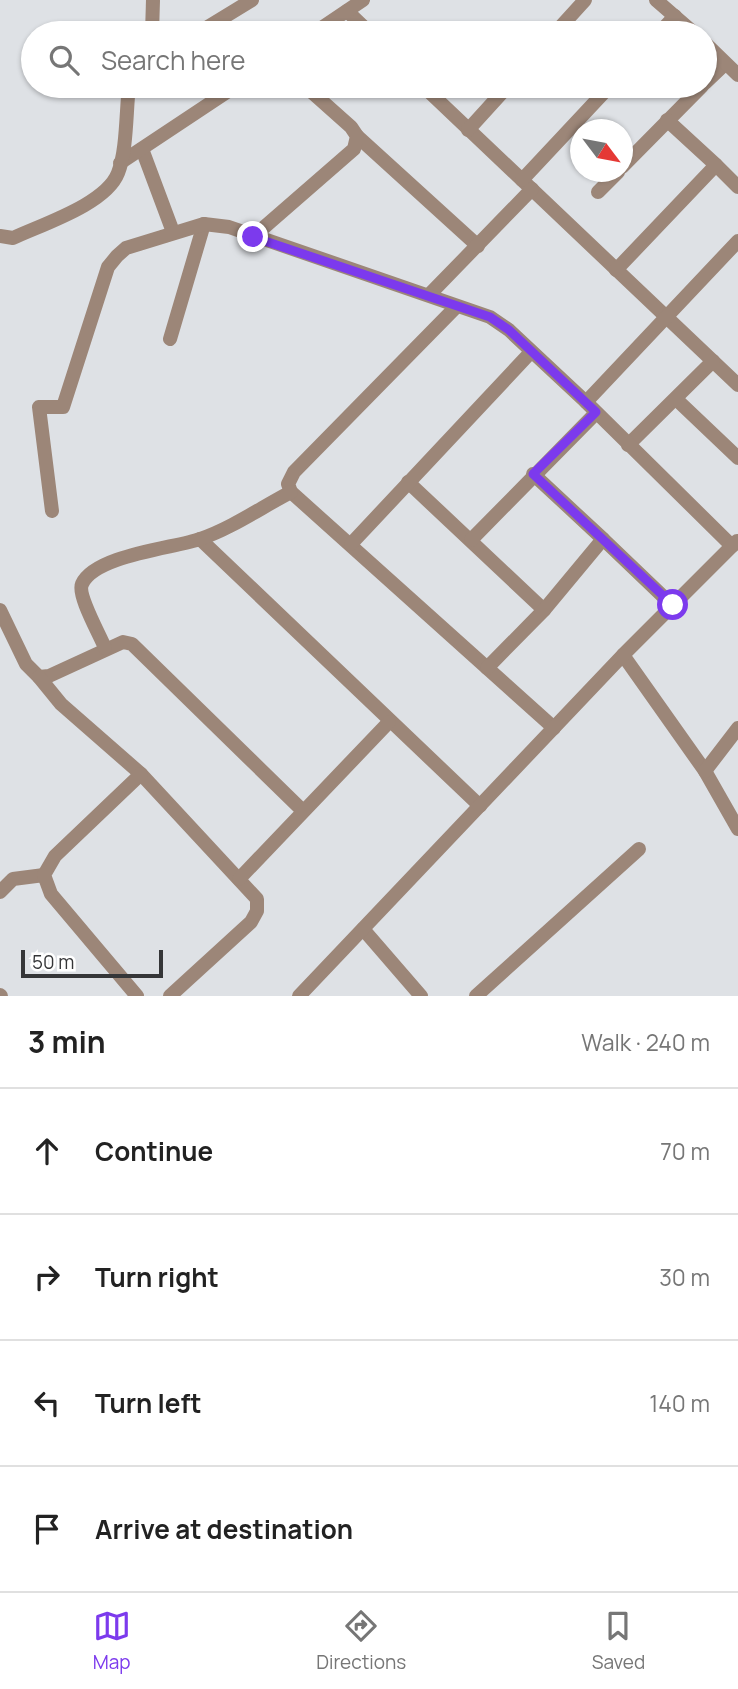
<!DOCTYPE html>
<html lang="en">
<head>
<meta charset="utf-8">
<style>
	body { margin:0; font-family:Manrope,sans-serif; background:#f6f6f6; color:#222 }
	.compass { position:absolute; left:570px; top:119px; width:63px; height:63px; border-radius:50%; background:#fff; box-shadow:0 2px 5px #0004; rotate:122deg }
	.scale { position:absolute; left:21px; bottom:18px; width:142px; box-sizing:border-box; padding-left:7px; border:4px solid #353638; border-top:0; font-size:19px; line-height:24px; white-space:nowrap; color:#353638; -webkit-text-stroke:5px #fff; paint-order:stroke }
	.stop { position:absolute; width:21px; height:21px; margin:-16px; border:5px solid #7c3aed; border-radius:50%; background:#fff }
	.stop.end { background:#7c3aed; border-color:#fff; box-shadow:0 2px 7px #0008 }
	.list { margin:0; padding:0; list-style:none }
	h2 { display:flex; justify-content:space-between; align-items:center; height:91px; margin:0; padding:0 28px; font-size:30px }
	h2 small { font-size:23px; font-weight:400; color:#767676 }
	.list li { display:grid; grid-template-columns:46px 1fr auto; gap:21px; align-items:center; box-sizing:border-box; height:126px; padding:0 28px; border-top:2px solid #e0e0e0 }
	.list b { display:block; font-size:26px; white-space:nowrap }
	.list em { font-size:23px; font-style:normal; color:#767676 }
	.icon { flex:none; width:38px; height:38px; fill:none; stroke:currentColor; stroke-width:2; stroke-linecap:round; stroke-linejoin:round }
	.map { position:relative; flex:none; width:738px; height:996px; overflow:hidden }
	.search { position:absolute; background:#fff; box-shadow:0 2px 5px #0004; left:21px; right:21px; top:21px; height:77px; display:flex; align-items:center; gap:18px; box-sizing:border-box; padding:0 24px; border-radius:38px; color:#767676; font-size:26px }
	.sheet { height:595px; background:#fff }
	nav { display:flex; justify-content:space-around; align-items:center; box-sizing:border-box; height:98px; border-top:2px solid #e0e0e0; background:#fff; font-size:19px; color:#767676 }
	nav a { display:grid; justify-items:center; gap:4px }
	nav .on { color:#7c3aed }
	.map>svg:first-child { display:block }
</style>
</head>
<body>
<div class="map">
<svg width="738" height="996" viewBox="0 0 738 996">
	<rect width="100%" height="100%" fill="#dee1e5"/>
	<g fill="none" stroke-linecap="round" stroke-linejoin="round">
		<!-- minor -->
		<g stroke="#9c8678" stroke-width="14">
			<path d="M 347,11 L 370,33"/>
			<path d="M 152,33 L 153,0"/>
			<path d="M 198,33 L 252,0"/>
			<path d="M 314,33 L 363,0"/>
			<path d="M 555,33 L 585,0"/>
			<path d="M 659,33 L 675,16"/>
			<path d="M 705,83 L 725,64"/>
			<path d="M 423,86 L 738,385"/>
			<path d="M 468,130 L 508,86"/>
			<path d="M 357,136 L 478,246"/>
			<path d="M 142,149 L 173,232"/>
			<path d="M 120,163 L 236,86"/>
			<path d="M 716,165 L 738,187"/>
			<path d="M 622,167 L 702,86"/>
			<path d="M 522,180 L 610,86"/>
			<path d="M 598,192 L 618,172"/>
			<path d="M 0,236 L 13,238 C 43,224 106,204 118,173 C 127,151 126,110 129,86"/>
			<path d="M 253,237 L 354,149 L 357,136 L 351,127 L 305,86"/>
			<path d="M 616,270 L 716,165 L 667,120"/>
			<path d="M 429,295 L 532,189"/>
			<path d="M 456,307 L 294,472 L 288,484 L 291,492 L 554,728"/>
			<path d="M 170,339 L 204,224"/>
			<path d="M 676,399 L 738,458"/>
			<path d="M 586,402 L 738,241"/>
			<path d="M 628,445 L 713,361"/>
			<path d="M 408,482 L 544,610"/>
			<path d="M 52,511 L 39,407 L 63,407 L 108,267 L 117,256 L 126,248 L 204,224 L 229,227 L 490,317 L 509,330 L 586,402 L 732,546"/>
			<path d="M 200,539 L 480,806"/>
			<path d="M 603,539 L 672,605"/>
			<path d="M 471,540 L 596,413"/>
			<path d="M 351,544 L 531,352"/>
			<path d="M 0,610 L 26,664 L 39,677 L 49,676 L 123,642 L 132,644 L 302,810"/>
			<path d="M 105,648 C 100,635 77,595 82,584 C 95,555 175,548 200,539 C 232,528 262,507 291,492"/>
			<path d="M 623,655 L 705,771 L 738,829"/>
			<path d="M 487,668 L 544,610 L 603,539 L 533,474"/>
			<path d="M 39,677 L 61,704 L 141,774 L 257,899 L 257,911 L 251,922 L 170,996"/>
			<path d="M 705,771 L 738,728"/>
			<path d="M 239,879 L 389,722"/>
			<path d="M 0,892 L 13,879 L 44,875"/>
			<path d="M 363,929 L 421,996"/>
			<path d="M 137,996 L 51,894 L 44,875 L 55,856 L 141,774"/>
			<path d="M 299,996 L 623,655 L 737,541"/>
			<path d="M 476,996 L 639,849"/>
		</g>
		<!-- tertiary -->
		<g stroke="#9c8678" stroke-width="14">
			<path d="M 656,0 L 694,33"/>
			<path d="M 705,43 L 738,75"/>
			<path d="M 0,995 L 1,996"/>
		</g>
	</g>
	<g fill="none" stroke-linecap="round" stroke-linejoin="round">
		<!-- route -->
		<path stroke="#7c3aed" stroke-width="9" d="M 253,237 L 490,317 L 509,330 L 596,412 L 533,474 L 673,605"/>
	</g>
</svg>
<svg class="compass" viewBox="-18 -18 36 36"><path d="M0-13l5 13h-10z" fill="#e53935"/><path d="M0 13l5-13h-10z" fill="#767676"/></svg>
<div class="scale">50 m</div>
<div class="stop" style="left:673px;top:605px"></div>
<div class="stop end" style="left:253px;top:237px"></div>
<div class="search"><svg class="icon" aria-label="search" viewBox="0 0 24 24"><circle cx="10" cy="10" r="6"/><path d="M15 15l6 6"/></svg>Search here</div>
</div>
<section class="sheet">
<h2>3 min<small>Walk · 240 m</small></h2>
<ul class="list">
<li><svg class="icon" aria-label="ahead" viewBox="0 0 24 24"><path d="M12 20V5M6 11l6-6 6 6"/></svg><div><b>Continue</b></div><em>70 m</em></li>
<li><svg class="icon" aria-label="right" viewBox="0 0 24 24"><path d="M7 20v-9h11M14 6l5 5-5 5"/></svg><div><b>Turn right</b></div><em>30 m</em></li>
<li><svg class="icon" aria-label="left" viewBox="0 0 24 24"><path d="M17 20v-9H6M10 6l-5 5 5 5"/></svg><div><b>Turn left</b></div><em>140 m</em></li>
<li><svg class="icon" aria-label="arrive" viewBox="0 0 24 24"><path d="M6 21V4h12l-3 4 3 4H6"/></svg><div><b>Arrive at destination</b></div></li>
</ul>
</section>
<nav>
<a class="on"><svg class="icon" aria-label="map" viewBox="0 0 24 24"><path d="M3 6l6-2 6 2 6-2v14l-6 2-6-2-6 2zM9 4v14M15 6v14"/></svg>Map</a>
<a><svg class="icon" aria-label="directions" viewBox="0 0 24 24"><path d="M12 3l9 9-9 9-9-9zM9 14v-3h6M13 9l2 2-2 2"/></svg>Directions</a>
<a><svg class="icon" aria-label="saved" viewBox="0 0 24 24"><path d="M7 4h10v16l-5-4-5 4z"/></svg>Saved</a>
</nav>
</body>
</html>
